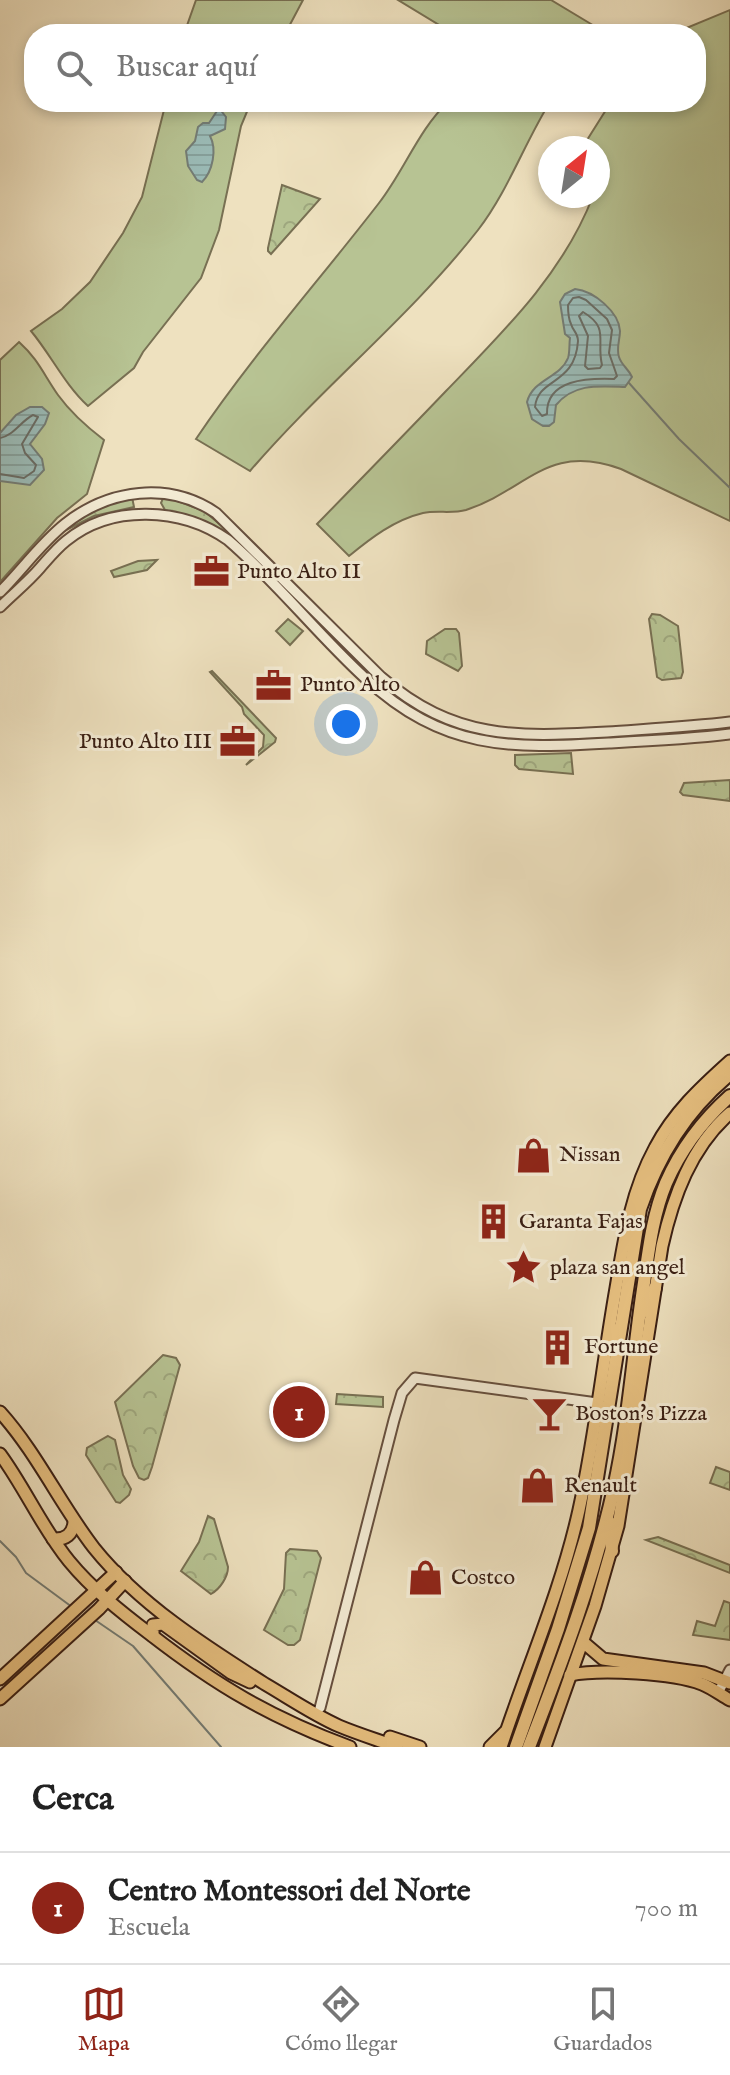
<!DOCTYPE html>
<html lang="es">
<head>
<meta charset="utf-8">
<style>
	body { margin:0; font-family:"IM FELL English",serif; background:#f2f2f2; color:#222 }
	.compass { position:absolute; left:538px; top:136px; width:72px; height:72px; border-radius:50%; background:#fff; box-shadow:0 4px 12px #0003; rotate:30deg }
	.you { position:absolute; left:346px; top:724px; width:28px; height:28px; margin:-20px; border:6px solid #fff; border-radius:50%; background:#1a73e8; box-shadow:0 0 0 12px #1a73e833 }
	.badge { display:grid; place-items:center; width:52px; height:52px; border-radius:50%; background:#8f2418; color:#fff; font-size:26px; font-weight:700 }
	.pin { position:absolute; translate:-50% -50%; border:4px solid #fff; box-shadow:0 2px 8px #0006 }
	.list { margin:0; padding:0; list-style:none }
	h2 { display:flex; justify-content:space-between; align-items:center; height:104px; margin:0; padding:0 32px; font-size:34px }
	h2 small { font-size:26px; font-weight:400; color:#767676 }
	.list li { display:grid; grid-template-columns:52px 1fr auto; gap:24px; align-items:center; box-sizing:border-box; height:112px; padding:0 32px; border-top:2px solid #e0e0e0 }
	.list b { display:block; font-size:30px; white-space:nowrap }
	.list p { margin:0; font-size:26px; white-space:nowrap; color:#767676 }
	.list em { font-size:26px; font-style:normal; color:#767676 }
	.icon { flex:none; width:44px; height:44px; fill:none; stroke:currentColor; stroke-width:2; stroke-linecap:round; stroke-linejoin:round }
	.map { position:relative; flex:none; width:730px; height:1747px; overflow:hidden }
	.search { position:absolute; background:#fff; box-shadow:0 4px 12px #0003; left:24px; right:24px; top:24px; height:88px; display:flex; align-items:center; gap:20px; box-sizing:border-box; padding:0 28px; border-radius:32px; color:#767676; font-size:30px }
	.sheet { height:216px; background:#fff }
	nav { display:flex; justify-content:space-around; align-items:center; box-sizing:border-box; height:112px; border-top:2px solid #e0e0e0; background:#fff; font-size:22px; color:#767676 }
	nav a { display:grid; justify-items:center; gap:4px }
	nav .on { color:#8f2418 }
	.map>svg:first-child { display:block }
</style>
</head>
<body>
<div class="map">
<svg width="730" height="1747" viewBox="0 0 730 1747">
	<defs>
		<pattern id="park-crowns" width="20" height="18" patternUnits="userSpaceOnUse" patternTransform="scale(2)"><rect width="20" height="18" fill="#b7c393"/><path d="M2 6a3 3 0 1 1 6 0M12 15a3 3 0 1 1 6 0" fill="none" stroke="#9ea77e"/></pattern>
		<pattern id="water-rules" width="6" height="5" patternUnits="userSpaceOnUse" patternTransform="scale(2)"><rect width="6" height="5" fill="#9bbcb8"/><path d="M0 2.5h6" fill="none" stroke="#86a19d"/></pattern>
	</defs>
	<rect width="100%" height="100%" fill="#eee1bf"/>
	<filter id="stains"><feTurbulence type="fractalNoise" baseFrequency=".0025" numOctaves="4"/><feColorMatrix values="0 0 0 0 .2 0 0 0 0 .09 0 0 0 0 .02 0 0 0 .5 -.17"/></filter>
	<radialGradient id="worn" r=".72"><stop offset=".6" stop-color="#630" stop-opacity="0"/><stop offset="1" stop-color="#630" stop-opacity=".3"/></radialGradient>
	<!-- grass -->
	<g fill="#b7c393" stroke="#787053" stroke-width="2">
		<path d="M 196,0 L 303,0 L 285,34 L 184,34 Z"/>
		<path d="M 398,0 L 551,0 L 596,27 L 592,34 L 438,34 L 444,28 Z"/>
		<path d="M 730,10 L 730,521 L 621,469 C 547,442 527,490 466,510 C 452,514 437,510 423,513 C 394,520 371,538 349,556 L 317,524 C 360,480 403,436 446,391 C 503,332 563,274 593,196 L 598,196 L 602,168 L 598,166 L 598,148 L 582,148 L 611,102 L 696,102 L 696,34 L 672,34 Z"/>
		<path d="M 166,102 L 251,102 L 241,126 L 219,230 L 201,278 L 143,352 L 134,368 L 88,406 C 65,385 51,355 31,331 L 62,309 L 90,282 L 123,233 L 142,197 Z"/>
		<path d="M 448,102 L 550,102 C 524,144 508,191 478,230 C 410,317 322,387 250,471 L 196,439 C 252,356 318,282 379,203 C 404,171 419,129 448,102 Z"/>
		<path d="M 19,342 C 38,359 44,375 58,395 C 71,413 87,427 104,440 L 87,494 L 57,518 L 0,582 L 0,360 Z"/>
	</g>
	<!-- park -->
	<g fill="url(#park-crowns)" stroke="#787053" stroke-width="2">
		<path d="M 282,185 L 320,199 L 271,254 L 268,251 L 268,248 Z"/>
		<path d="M 164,496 L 204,511 L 229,532 L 223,532 L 200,520 L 165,510 L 161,503 Z"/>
		<path d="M 132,497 L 134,507 L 94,516 L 64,531 L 94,509 Z"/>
		<path d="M 157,560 L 147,570 L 114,577 L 111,571 L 138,561 Z"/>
		<path d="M 652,614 L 660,615 L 678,626 L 683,672 L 681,678 L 662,680 L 657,677 L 649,619 Z"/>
		<path d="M 288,619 L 303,631 L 290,645 L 276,631 Z"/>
		<path d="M 445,629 L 456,629 L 459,633 L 462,666 L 458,671 L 426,654 L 427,641 Z"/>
		<path d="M 212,671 L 276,738 L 275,742 L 246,765 L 263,747 L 264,735 L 244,714 L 242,707 L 210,672 Z"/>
		<path d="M 571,753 L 573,774 L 519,769 L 515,765 L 515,755 Z"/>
		<path d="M 730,780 L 730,801 L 683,795 L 680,792 L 684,783 Z"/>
		<path d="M 163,1355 L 176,1358 L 180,1365 L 152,1467 L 148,1478 L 144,1480 L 139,1478 L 133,1466 L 115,1402 Z"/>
		<path d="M 337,1394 L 383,1397 L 383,1407 L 336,1404 Z"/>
		<path d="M 108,1436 L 115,1440 L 123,1475 L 131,1489 L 129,1495 L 120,1503 L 116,1502 L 86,1455 L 87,1448 Z"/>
		<path d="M 716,1467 L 730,1472 L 730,1490 L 710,1483 Z"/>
		<path d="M 208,1516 L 214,1519 L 228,1567 C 228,1577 220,1589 211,1594 L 181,1571 L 199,1542 Z"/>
		<path d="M 658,1537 L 730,1565 L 730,1573 L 646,1540 Z"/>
		<path d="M 290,1549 L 317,1551 L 321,1558 L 300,1640 L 294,1645 L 288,1645 L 264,1630 L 284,1589 L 286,1553 Z"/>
		<path d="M 724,1601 L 730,1603 L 730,1640 L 693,1635 L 697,1621 L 715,1626 Z"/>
	</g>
	<!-- water -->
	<g fill="url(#water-rules)" stroke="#747d76" stroke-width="2">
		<path d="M 219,108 L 226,117 L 225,129 L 210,136 C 217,149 213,171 202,182 L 197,180 L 188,166 L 186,151 L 195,141 L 198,127 L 203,123 L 209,123 Z"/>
		<path d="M 575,289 C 594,291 619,312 620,331 C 620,340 616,348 619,357 C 622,366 628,368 632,377 L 625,387 C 599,386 574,383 556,405 L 554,422 L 549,426 L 543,426 L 532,419 L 527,402 C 533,379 560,378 568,358 C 570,352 569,344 570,338 L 565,334 L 560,302 L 565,294 Z"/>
		<path d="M 30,407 L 42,407 L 49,413 L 45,424 L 30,444 L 42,459 L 44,470 L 30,485 L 0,481 L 0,433 L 16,415 Z"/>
	</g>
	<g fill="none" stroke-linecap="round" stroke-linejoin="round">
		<!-- shore -->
		<g stroke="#6a6d66" stroke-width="2">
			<path d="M 579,297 L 586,300 L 607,319 L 612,330 L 609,353 L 617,376 L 614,379 C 588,378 546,379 547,414 L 542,416 L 535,407 C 538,377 575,386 578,341 C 578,333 573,331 571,324 C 568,318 568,311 568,305 L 573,298 Z"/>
			<path d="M 583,312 C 610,328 596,340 602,365 L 600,368 L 588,369 L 585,366 L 588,336 L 579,316 Z"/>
			<path d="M 0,438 C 13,436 21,421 33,415 L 38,417 L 22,444 L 25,453 L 36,465 L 34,471 L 24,478 L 0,474"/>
		</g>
		<!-- stream -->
		<g stroke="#747d76" stroke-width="2">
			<path d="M 629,383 L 679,439 L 730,488"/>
			<path d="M 0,1541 L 16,1557 L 26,1573 L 72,1607"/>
			<path d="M 95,1620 L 133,1646 L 221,1747"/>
		</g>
		<defs>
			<g id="minor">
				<path d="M 0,592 C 22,570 41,543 65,524 C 109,489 169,481 216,513 L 381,677 C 454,740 516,737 607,732 C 648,729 689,727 730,722"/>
				<path d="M 0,607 C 13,594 28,582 40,568 C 48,559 56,549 66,541 C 111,504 181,507 228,540 C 277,582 317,634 365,678 C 443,750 509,749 609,743 C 649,741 690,739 730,734"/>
				<path d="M 718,1693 L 730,1670"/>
				<path d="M 320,1708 L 394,1420 L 402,1393 L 415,1378 L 597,1403"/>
			</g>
			<g id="major">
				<path d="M 0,1412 C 37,1453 60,1504 94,1548 C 139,1604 205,1646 265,1684 C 289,1698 314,1715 339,1726 C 358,1734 378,1740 397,1747"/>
				<path d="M 0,1454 C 25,1488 42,1528 69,1561 C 92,1589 121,1612 150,1634 C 217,1686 270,1717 350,1747"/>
				<path d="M 53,1539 C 66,1540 73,1534 74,1522"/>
				<path d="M 153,1636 L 153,1625 L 163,1624 L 231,1673 L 250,1682"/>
				<path d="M 583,1642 L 603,1659 L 704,1673 L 730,1683"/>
				<path d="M 570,1675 C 601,1669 673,1673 702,1684 C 712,1688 721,1695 730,1700"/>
				<path d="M 0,1679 L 116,1572"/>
				<path d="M 0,1699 L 99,1609 L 125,1581"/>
				<path d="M 390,1737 L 420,1747"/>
				<path d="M 490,1747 L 505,1732"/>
				<path d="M 501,1747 C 527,1668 561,1591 579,1510 C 595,1437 603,1362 616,1288 C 624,1240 631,1192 655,1148 C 673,1113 701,1087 730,1061"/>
				<path d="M 545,1747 L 595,1606 L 618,1526 L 662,1246 C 673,1197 691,1147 730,1113"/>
			</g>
			<g id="highway">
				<path d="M 644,1311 L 655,1288"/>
				<path d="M 606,1350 L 617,1330"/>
				<path d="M 609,1522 L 612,1551"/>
				<path d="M 516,1747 L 558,1629 L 589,1528 L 640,1209 C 658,1156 687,1109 730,1074"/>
				<path d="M 529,1747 C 562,1662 594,1577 614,1488 C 628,1425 633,1359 642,1296 C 648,1258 651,1219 666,1183 C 681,1149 703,1120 730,1096"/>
			</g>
		</defs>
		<!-- minor casing -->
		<use href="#minor" stroke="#664f3e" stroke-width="13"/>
		<!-- major casing -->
		<use href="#major" stroke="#391e13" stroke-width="15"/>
		<!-- highway casing -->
		<use href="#highway" stroke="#391e13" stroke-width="16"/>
		<!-- minor -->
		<use href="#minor" stroke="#f4ecd5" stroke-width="9"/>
		<!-- major -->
		<use href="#major" stroke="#e7c080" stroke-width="11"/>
		<!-- highway -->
		<use href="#highway" stroke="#e7c080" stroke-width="12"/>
	</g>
	<!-- icons -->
	<defs>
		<symbol id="office-bare" viewBox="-9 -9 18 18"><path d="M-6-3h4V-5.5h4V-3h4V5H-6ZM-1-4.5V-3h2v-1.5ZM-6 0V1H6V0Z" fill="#8f2418" stroke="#f4ecd5" stroke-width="2.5" paint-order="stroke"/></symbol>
		<symbol id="shop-bare" viewBox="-9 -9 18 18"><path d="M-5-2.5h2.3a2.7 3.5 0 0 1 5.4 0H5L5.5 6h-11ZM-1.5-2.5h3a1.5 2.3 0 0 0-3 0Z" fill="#8f2418" stroke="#f4ecd5" stroke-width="2.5" paint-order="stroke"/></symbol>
		<symbol id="building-bare" viewBox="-9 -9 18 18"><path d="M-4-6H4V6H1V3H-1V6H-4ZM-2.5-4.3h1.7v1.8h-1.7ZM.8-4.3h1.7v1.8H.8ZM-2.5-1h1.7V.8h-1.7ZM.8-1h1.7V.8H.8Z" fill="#8f2418" stroke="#f4ecd5" stroke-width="2.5" paint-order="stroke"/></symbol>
		<symbol id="sight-bare" viewBox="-9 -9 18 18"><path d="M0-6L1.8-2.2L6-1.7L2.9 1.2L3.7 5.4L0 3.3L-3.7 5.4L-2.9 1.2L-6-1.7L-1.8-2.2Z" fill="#8f2418" stroke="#f4ecd5" stroke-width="2.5" paint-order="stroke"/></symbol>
		<symbol id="bar-bare" viewBox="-9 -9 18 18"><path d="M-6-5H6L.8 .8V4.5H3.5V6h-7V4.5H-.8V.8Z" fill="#8f2418" stroke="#f4ecd5" stroke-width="2.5" paint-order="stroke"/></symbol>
	</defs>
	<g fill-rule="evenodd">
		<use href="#office-bare" x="186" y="546" width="51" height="51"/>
		<use href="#office-bare" x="248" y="660" width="51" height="51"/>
		<use href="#office-bare" x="212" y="716" width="51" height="51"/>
		<use href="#shop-bare" x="508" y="1130" width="51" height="51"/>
		<use href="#building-bare" x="468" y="1196" width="51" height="51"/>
		<use href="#sight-bare" x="498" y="1242" width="51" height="51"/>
		<use href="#building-bare" x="532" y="1322" width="51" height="51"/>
		<use href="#bar-bare" x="524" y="1388" width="51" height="51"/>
		<use href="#shop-bare" x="512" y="1460" width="51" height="51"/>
		<use href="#shop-bare" x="400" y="1552" width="51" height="51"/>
	</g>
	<g text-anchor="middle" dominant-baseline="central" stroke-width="6" stroke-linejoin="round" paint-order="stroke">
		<!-- poi labels -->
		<g font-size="22" fill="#391e13" stroke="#f4ecd5" text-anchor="start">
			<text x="237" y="572">Punto Alto II</text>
			<text x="300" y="685">Punto Alto</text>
			<text x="212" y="742" text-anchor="end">Punto Alto III</text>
			<text x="559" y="1155">Nissan</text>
			<text x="519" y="1222">Garanta Fajas</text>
			<text x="550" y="1268">plaza san angel</text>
			<text x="584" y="1347">Fortune</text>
			<text x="575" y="1414">Boston's Pizza</text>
			<text x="564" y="1486">Renault</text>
			<text x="451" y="1578">Costco</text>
		</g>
	</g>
	<rect width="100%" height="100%" filter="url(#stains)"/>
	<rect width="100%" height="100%" fill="url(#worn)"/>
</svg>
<svg class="compass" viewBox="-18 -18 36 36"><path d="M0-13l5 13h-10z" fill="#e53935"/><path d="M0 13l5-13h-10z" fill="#767676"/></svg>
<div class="you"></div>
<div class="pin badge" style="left:299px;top:1412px">1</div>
<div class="search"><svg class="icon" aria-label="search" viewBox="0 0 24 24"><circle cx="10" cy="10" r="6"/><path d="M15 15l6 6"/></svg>Buscar aquí</div>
</div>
<section class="sheet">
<h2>Cerca<small></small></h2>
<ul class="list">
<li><span class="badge">1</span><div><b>Centro Montessori del Norte</b><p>Escuela</p></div><em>700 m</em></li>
</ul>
</section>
<nav>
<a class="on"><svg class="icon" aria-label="map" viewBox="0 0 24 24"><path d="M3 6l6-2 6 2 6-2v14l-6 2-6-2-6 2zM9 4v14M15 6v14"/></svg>Mapa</a>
<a><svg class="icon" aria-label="directions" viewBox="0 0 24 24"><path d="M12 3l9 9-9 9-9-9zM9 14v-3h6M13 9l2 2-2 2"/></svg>Cómo llegar</a>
<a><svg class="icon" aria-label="saved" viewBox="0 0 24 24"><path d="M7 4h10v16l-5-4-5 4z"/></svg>Guardados</a>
</nav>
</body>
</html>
